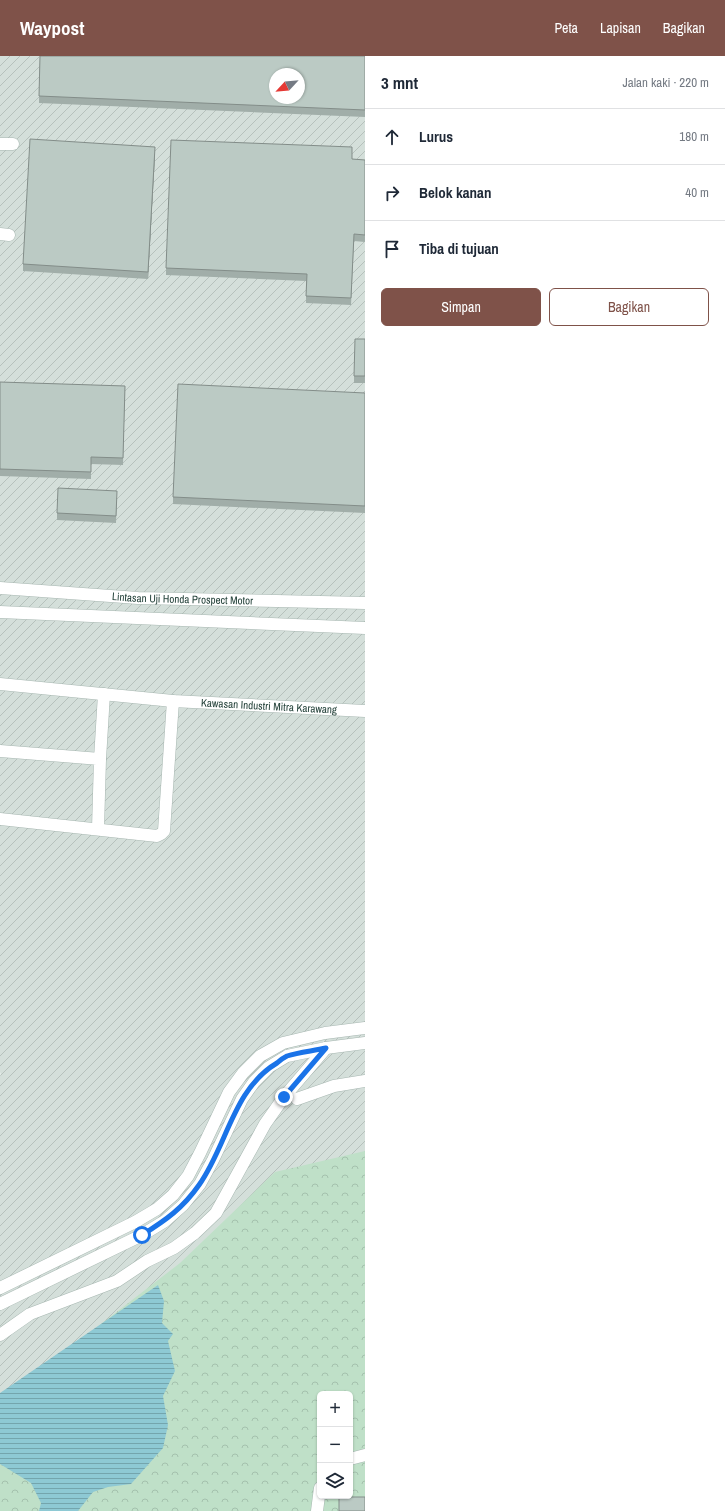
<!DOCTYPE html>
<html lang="id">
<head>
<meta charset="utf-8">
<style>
	body { margin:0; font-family:"Archivo Narrow",sans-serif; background:#f2f2f3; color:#1f2937 }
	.controls { position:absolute; right:12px; bottom:12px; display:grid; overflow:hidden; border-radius:6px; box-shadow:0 1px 3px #0004 }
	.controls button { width:36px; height:36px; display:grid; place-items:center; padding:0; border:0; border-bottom:1px solid #e0e1e3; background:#fff; color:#1f2937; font:20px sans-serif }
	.compass { position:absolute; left:269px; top:12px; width:36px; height:36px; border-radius:50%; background:#fff; box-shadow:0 1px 3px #0004; rotate:244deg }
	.stop { position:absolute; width:12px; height:12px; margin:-9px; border:3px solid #1a73e8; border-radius:50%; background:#fff }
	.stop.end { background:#1a73e8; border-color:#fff; box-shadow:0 1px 4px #0008 }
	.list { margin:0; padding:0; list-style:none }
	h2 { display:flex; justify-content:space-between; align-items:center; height:52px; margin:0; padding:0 16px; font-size:17px }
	h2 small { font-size:13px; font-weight:400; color:#747a83 }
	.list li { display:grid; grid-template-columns:26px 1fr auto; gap:12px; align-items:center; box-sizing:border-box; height:56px; padding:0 16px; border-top:1px solid #e0e1e3 }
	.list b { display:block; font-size:15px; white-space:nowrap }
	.list em { font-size:13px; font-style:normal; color:#747a83 }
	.actions { display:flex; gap:8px; padding:12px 16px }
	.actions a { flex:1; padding:9px 0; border:1px solid #7f5249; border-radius:6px; text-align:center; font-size:14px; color:#7f5249 }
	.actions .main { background:#7f5249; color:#fff }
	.icon { flex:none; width:22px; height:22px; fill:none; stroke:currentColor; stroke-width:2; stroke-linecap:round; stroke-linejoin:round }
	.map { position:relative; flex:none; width:365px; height:1455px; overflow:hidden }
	header { display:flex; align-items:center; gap:24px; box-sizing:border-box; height:56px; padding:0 20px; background:#7f5249; color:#fff }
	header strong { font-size:19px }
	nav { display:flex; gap:22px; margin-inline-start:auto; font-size:14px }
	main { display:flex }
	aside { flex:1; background:#fff }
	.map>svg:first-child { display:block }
</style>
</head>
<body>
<header>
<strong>Waypost</strong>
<nav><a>Peta</a><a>Lapisan</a><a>Bagikan</a></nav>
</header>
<main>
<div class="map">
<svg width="365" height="1455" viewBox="0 0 365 1455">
	<defs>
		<pattern id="industrial-furrows" width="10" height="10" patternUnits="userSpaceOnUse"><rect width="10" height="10" fill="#d4dfda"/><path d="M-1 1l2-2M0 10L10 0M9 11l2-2" fill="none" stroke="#b6c1bc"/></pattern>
		<pattern id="forest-crowns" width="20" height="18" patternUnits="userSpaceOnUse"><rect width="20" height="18" fill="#bfe0c8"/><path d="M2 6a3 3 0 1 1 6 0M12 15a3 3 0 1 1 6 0" fill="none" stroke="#a4c1ad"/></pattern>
		<pattern id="water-rules" width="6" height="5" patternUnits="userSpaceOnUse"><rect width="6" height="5" fill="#8ec9d4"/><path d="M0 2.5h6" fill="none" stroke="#74a5ad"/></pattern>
	</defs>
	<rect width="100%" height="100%" fill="#e6efeb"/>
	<!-- industrial -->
	<path fill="url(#industrial-furrows)" fill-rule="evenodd" d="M 0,0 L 365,0 L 365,1455 L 0,1455 L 0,1020 L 1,1018 L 0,1016 ZM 275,18 L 299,18 L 299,42 L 275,42 ZM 320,1338 L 350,1338 L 350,1440 L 320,1440 Z"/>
	<!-- forest -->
	<path fill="url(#forest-crowns)" fill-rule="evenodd" d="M 365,1095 L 365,1455 L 0,1455 L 0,1346 L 180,1207 L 275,1116 ZM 320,1338 L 350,1338 L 350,1440 L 320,1440 Z"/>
	<!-- water -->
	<path fill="url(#water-rules)" d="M 158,1229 L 164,1245 L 162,1267 L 173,1278 L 168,1285 L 175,1315 L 163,1340 L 168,1369 L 163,1392 L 131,1428 L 108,1431 L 93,1436 L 78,1455 L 39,1455 L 41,1447 L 31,1427 L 0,1408 L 0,1337 Z"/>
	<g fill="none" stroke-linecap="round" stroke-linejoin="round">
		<defs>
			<g id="minor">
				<path d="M 0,88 L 13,88"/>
				<path d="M 0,178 L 9,179"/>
				<path id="s1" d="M 0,532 L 138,542 L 365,547"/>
				<path d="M 0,556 L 365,572"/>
				<path id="s2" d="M 0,628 L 173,645 L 365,655"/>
				<path d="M 0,695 L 100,703 L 98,773"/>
				<path d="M 100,703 L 104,638"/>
				<path d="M 0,763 L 157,780 L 161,778 L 164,775 L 173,645"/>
				<path d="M 297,1043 L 334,1030 L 365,1025"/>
				<path d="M 0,1232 L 135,1166 L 157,1153 L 173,1139 L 188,1120 L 200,1097 L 229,1036 L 243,1017 L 260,1000 L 283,987 L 325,977 L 365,972"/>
				<path d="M 0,1248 L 142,1179 L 165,1165 L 183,1149 L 200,1128 L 213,1104 L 242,1043 L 254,1026 L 269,1011 L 287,1000 L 326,992 L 365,987"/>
				<path d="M 0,1279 L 30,1258 L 117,1225 L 147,1205 L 174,1192 L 195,1177 L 216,1157 L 265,1068 L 284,1041 L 326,992"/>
				<path d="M 350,1403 L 365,1399"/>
				<path d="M 317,1455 L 320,1432"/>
			</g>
		</defs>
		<!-- minor casing -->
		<use href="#minor" stroke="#a8b8b2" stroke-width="13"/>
		<!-- minor -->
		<use href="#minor" stroke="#fff" stroke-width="12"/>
	</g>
	<!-- wall -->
	<g fill="#a1aea9">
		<path d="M 40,0 L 365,0 L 365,61 L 39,47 Z"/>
		<path d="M 155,98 L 148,223 L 23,215 L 23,208 Z"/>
		<path d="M 352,103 L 365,104 L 365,186 L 354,185 L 351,249 L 306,247 L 306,225 L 166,219 L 166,212 Z"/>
		<path d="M 365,283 L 365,327 L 354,327 L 354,320 Z"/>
		<path d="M 0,326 L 125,330 L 123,409 L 91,408 L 91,423 L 0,420 Z"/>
		<path d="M 365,337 L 365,457 L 173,448 L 173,441 Z"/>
		<path d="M 117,442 L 116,467 L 57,464 L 57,457 Z"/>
	</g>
	<!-- shaded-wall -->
	<path fill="#838d89" d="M 155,91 L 155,98 L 148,223 L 148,216 Z"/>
	<!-- building -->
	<g fill="#bbcac4" stroke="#838d89" fill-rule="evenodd">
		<path d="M 40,0 L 365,0 L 365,54 L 39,40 ZM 275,18 L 299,18 L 299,42 L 275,42 Z"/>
		<path d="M 30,83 L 155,91 L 148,216 L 23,208 Z"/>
		<path d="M 171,84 L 352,91 L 352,103 L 365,104 L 365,179 L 354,178 L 351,242 L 306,240 L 307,218 L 166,212 Z"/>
		<path d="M 355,283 L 365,283 L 365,320 L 354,320 Z"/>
		<path d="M 0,326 L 125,330 L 123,402 L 91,401 L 91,416 L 0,413 Z"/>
		<path d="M 178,328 L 365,337 L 365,450 L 173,441 Z"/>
		<path d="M 58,432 L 117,435 L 116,460 L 57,457 Z"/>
		<rect x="339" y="1441" width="26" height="14"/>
	</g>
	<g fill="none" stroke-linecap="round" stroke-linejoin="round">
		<!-- route -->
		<path stroke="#1a73e8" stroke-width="5" d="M 142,1179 C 166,1164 183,1152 199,1129 C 227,1090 233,1033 277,1007 C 280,1004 283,1002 287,1000 C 299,996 313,995 326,992 L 284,1041"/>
	</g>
	<g text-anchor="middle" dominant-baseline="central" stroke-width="3" stroke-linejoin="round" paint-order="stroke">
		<!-- street labels -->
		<g font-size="11" fill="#24423a" stroke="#f7fbf9">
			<text stroke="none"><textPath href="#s1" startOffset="183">Lintasan Uji Honda Prospect Motor</textPath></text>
			<text stroke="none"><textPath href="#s2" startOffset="270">Kawasan Industri Mitra Karawang</textPath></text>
		</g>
	</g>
</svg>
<div class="controls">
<button>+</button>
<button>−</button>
<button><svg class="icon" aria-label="layers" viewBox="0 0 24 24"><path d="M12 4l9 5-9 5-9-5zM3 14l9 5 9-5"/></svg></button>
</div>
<svg class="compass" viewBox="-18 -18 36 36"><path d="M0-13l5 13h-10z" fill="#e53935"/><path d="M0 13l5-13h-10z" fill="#747a83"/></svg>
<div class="stop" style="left:142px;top:1179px"></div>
<div class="stop end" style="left:284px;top:1041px"></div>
</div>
<aside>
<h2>3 mnt<small>Jalan kaki · 220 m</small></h2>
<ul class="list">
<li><svg class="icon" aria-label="ahead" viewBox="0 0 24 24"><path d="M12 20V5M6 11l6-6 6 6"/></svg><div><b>Lurus</b></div><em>180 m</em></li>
<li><svg class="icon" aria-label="right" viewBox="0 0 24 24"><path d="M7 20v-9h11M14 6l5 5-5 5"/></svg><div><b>Belok kanan</b></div><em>40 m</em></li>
<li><svg class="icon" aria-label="arrive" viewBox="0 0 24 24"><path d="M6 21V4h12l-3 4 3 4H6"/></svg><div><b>Tiba di tujuan</b></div></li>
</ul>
<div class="actions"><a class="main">Simpan</a><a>Bagikan</a></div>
</aside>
</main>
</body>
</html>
